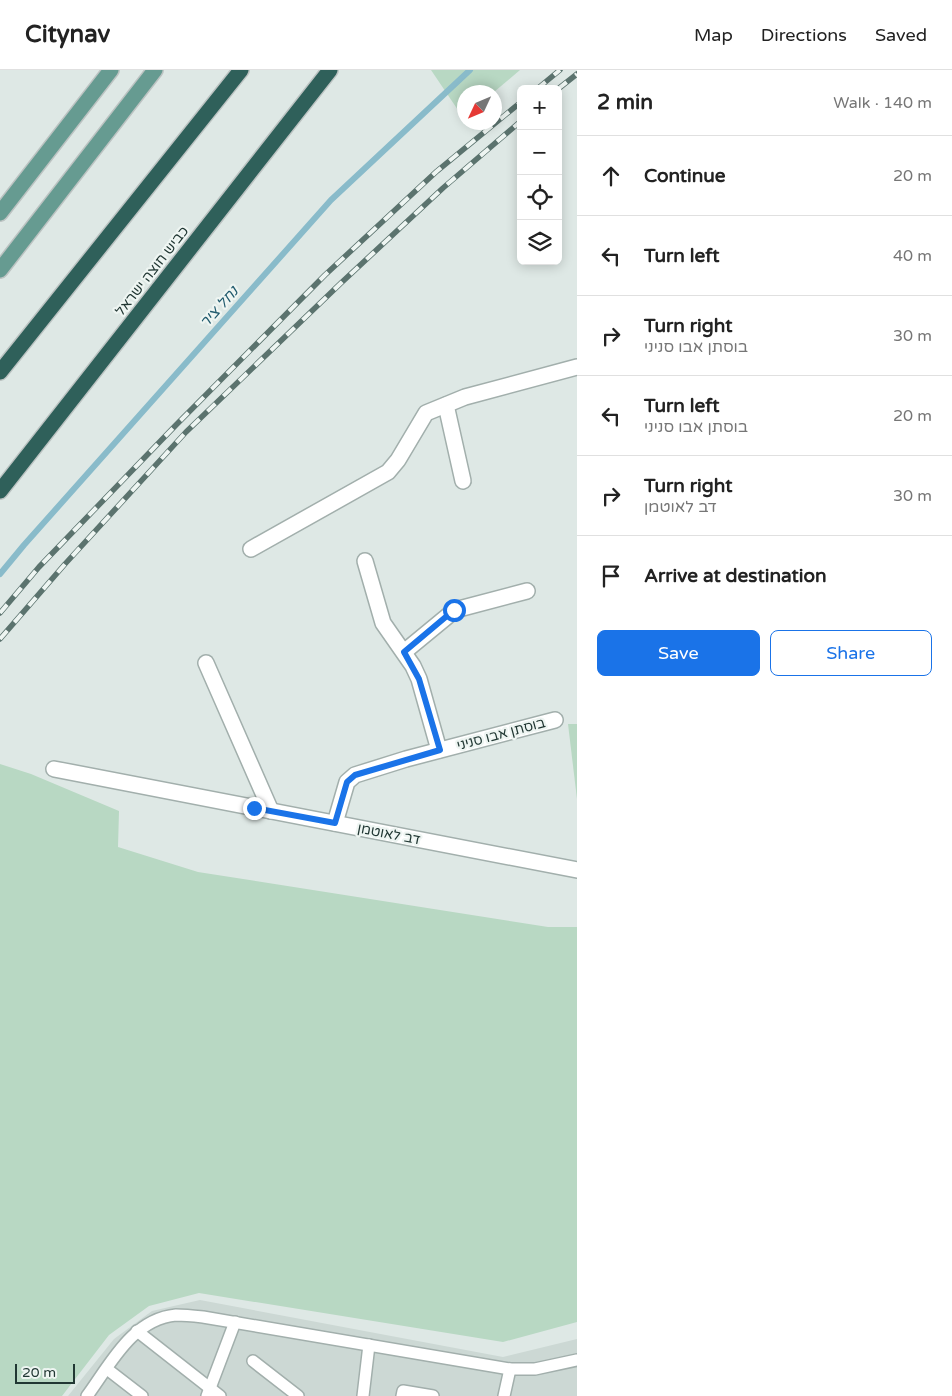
<!DOCTYPE html>
<html lang="en">
<head>
<meta charset="utf-8">
<style>
	body { margin:0; font-family:"Varela Round","Noto Sans Hebrew",sans-serif; background:#f6f6f6; color:#222 }
	.controls { position:absolute; right:15px; top:15px; display:grid; overflow:hidden; border-radius:8px; box-shadow:0 2px 12px #0003 }
	.controls button { width:45px; height:45px; display:grid; place-items:center; padding:0; border:0; border-bottom:1px solid #e0e0e0; background:#fff; color:#222; font:25px sans-serif }
	.compass { position:absolute; left:457px; top:15px; width:45px; height:45px; border-radius:50%; background:#fff; box-shadow:0 2px 12px #0003; rotate:226deg }
	.scale { position:absolute; left:15px; bottom:12px; width:60px; box-sizing:border-box; padding-left:5px; border:2px solid #213733; border-top:0; font-size:14px; line-height:18px; white-space:nowrap; color:#213733; -webkit-text-stroke:4px #eef5f2; paint-order:stroke }
	.stop { position:absolute; width:15px; height:15px; margin:-11px; border:4px solid #1a73e8; border-radius:50%; background:#fff }
	.stop.end { background:#1a73e8; border-color:#fff; box-shadow:0 1px 5px #0008 }
	.list { margin:0; padding:0; list-style:none }
	h2 { display:flex; justify-content:space-between; align-items:center; height:65px; margin:0; padding:0 20px; font-size:21px }
	h2 small { font-size:16px; font-weight:400; color:#767676 }
	.list li { display:grid; grid-template-columns:32px 1fr auto; gap:15px; align-items:center; box-sizing:border-box; height:80px; padding:0 20px; border-top:1px solid #e0e0e0 }
	.list b { display:block; font-size:19px; white-space:nowrap }
	.list p { margin:0; font-size:16px; white-space:nowrap; color:#767676 }
	.list em { font-size:16px; font-style:normal; color:#767676 }
	.actions { display:flex; gap:10px; padding:15px 20px }
	.actions a { flex:1; padding:11px 0; border:1px solid #1a73e8; border-radius:8px; text-align:center; font-size:18px; color:#1a73e8 }
	.actions .main { background:#1a73e8; color:#fff }
	.icon { flex:none; width:28px; height:28px; fill:none; stroke:currentColor; stroke-width:2; stroke-linecap:round; stroke-linejoin:round }
	.map { position:relative; flex:none; width:577px; height:1326px; overflow:hidden }
	header { display:flex; align-items:center; gap:30px; box-sizing:border-box; height:70px; padding:0 25px; background:#fff; border-bottom:1px solid #e0e0e0 }
	header strong { font-size:24px }
	nav { display:flex; gap:28px; margin-inline-start:auto; font-size:18px }
	main { display:flex }
	aside { flex:1; background:#fff }
	.map>svg:first-child { display:block }
</style>
</head>
<body>
<header>
<strong>Citynav</strong>
<nav><a>Map</a><a>Directions</a><a>Saved</a></nav>
</header>
<main>
<div class="map">
<svg width="577" height="1326" viewBox="0 0 577 1326">
	<rect width="100%" height="100%" fill="#dee8e5"/>
	<!-- built -->
	<path fill="#ccd8d4" d="M 200,1230 L 503,1287 L 577,1269 L 577,1326 L 68,1326 L 114,1269 L 152,1241 Z"/>
	<!-- green -->
	<g fill="#b8d8c3">
		<path d="M 431,0 L 520,0 L 494,22 L 464,22 L 464,49 Z"/>
		<path d="M 568,654 L 577,654 L 577,729 Z"/>
		<path d="M 0,694 L 31,704 L 119,741 L 118,777 L 198,802 L 548,857 L 577,857 L 577,1252 L 503,1272 L 199,1223 L 149,1236 L 109,1265 L 62,1326 L 0,1326 Z"/>
	</g>
	<g fill="none" stroke-linecap="round" stroke-linejoin="round">
		<!-- stream -->
		<path stroke="#89bbca" stroke-width="6" d="M 0,504 L 24,475 L 331,130 L 470,0"/>
		<defs>
			<g id="service">
				<path d="M 137,1261 L 220,1326"/>
				<path d="M 253,1291 L 298,1326"/>
				<path d="M 107,1299 L 142,1326"/>
				<path d="M 87,1326 C 110,1295 132,1249 176,1245 C 184,1245 194,1246 203,1247 L 510,1299 L 535,1299 L 577,1290"/>
				<path d="M 207,1326 L 235,1252"/>
				<path d="M 363,1326 L 369,1275"/>
				<path d="M 402,1326 L 403,1321 L 433,1326"/>
				<path d="M 504,1326 L 510,1299"/>
			</g>
			<g id="minor">
				<path d="M 446,335 L 463,411"/>
				<path d="M 251,479 L 388,402 L 398,390 L 426,343 L 465,327 L 577,297"/>
				<path d="M 365,491 L 383,553 L 413,596 L 419,609 L 439,680"/>
				<path d="M 404,582 L 455,540 L 527,521"/>
				<path d="M 206,593 L 271,741"/>
				<path d="M 54,699 L 577,800"/>
				<path d="M 335,753 L 347,712 L 355,705 L 406,689 L 555,650"/>
			</g>
			<g id="primary">
				<path d="M 0,143 L 111,0"/>
				<path d="M 0,200 L 155,0"/>
			</g>
			<g id="motorway">
				<path d="M 0,302 L 241,0"/>
				<path d="M 0,421 L 330,0"/>
			</g>
		</defs>
		<!-- service casing -->
		<use href="#service" stroke="#a2afac" stroke-width="14"/>
		<!-- minor casing -->
		<use href="#minor" stroke="#a2afac" stroke-width="18"/>
		<!-- primary casing -->
		<use href="#primary" stroke="#bcc3c2" stroke-width="18"/>
		<!-- motorway casing -->
		<use href="#motorway" stroke="#bcc3c2" stroke-width="18"/>
		<!-- service -->
		<use href="#service" stroke="#fff" stroke-width="11"/>
		<!-- minor -->
		<use href="#minor" stroke="#fff" stroke-width="15"/>
		<!-- primary -->
		<use href="#primary" stroke="#669b91" stroke-width="15"/>
		<!-- motorway -->
		<use href="#motorway" stroke="#2f605a" stroke-width="15"/>
		<defs>
			<g id="rail">
				<path d="M 537,19 L 560,0"/>
				<path d="M 558,19 L 577,4"/>
				<path d="M 0,543 L 39,497 L 176,355 L 325,205 L 437,101 L 521,32"/>
				<path d="M 0,569 L 65,494 L 186,362 L 341,213 L 443,118 L 521,51"/>
			</g>
		</defs>
		<!-- rail casing -->
		<use href="#rail" stroke="#5b736e" stroke-width="5.5"/>
		<!-- rail -->
		<use href="#rail" stroke="#eef5f2" stroke-width="4" stroke-dasharray="11" stroke-linecap="butt"/>
	</g>
	<g fill="none" stroke-linecap="round" stroke-linejoin="round">
		<!-- route -->
		<path stroke="#1a73e8" stroke-width="6" d="M 254,738 L 335,753 L 347,712 L 355,705 L 440,680 L 419,609 L 404,582 L 454,540"/>
	</g>
	<g text-anchor="middle" dominant-baseline="central" stroke-width="4.5" stroke-linejoin="round" paint-order="stroke">
		<!-- street labels -->
		<g font-size="14" fill="#213733" stroke="#eef5f2">
			<text transform="translate(152 201) rotate(-52)">כביש חוצה ישראל</text>
			<text transform="translate(501 664) rotate(-15)">בוסתן אבו סניני</text>
			<text transform="translate(389 764) rotate(11)">דב לאוטמן</text>
		</g>
		<!-- water labels -->
		<g font-size="15" font-style="italic" fill="#205a6d" stroke="#eef5f2">
			<text transform="translate(219 237) rotate(-48)">נחל ציר</text>
		</g>
	</g>
</svg>
<div class="controls">
<button>+</button>
<button>−</button>
<button><svg class="icon" aria-label="locate" viewBox="0 0 24 24"><circle cx="12" cy="12" r="6"/><path d="M12 2v4M12 18v4M2 12h4M18 12h4"/></svg></button>
<button><svg class="icon" aria-label="layers" viewBox="0 0 24 24"><path d="M12 4l9 5-9 5-9-5zM3 14l9 5 9-5"/></svg></button>
</div>
<svg class="compass" viewBox="-18 -18 36 36"><path d="M0-13l5 13h-10z" fill="#e53935"/><path d="M0 13l5-13h-10z" fill="#767676"/></svg>
<div class="scale">20 m</div>
<div class="stop" style="left:454px;top:540px"></div>
<div class="stop end" style="left:254px;top:738px"></div>
</div>
<aside>
<h2>2 min<small>Walk · 140 m</small></h2>
<ul class="list">
<li><svg class="icon" aria-label="ahead" viewBox="0 0 24 24"><path d="M12 20V5M6 11l6-6 6 6"/></svg><div><b>Continue</b></div><em>20 m</em></li>
<li><svg class="icon" aria-label="left" viewBox="0 0 24 24"><path d="M17 20v-9H6M10 6l-5 5 5 5"/></svg><div><b>Turn left</b></div><em>40 m</em></li>
<li><svg class="icon" aria-label="right" viewBox="0 0 24 24"><path d="M7 20v-9h11M14 6l5 5-5 5"/></svg><div><b>Turn right</b><p>בוסתן אבו סניני</p></div><em>30 m</em></li>
<li><svg class="icon" aria-label="left" viewBox="0 0 24 24"><path d="M17 20v-9H6M10 6l-5 5 5 5"/></svg><div><b>Turn left</b><p>בוסתן אבו סניני</p></div><em>20 m</em></li>
<li><svg class="icon" aria-label="right" viewBox="0 0 24 24"><path d="M7 20v-9h11M14 6l5 5-5 5"/></svg><div><b>Turn right</b><p>דב לאוטמן</p></div><em>30 m</em></li>
<li><svg class="icon" aria-label="arrive" viewBox="0 0 24 24"><path d="M6 21V4h12l-3 4 3 4H6"/></svg><div><b>Arrive at destination</b></div></li>
</ul>
<div class="actions"><a class="main">Save</a><a>Share</a></div>
</aside>
</main>
</body>
</html>
